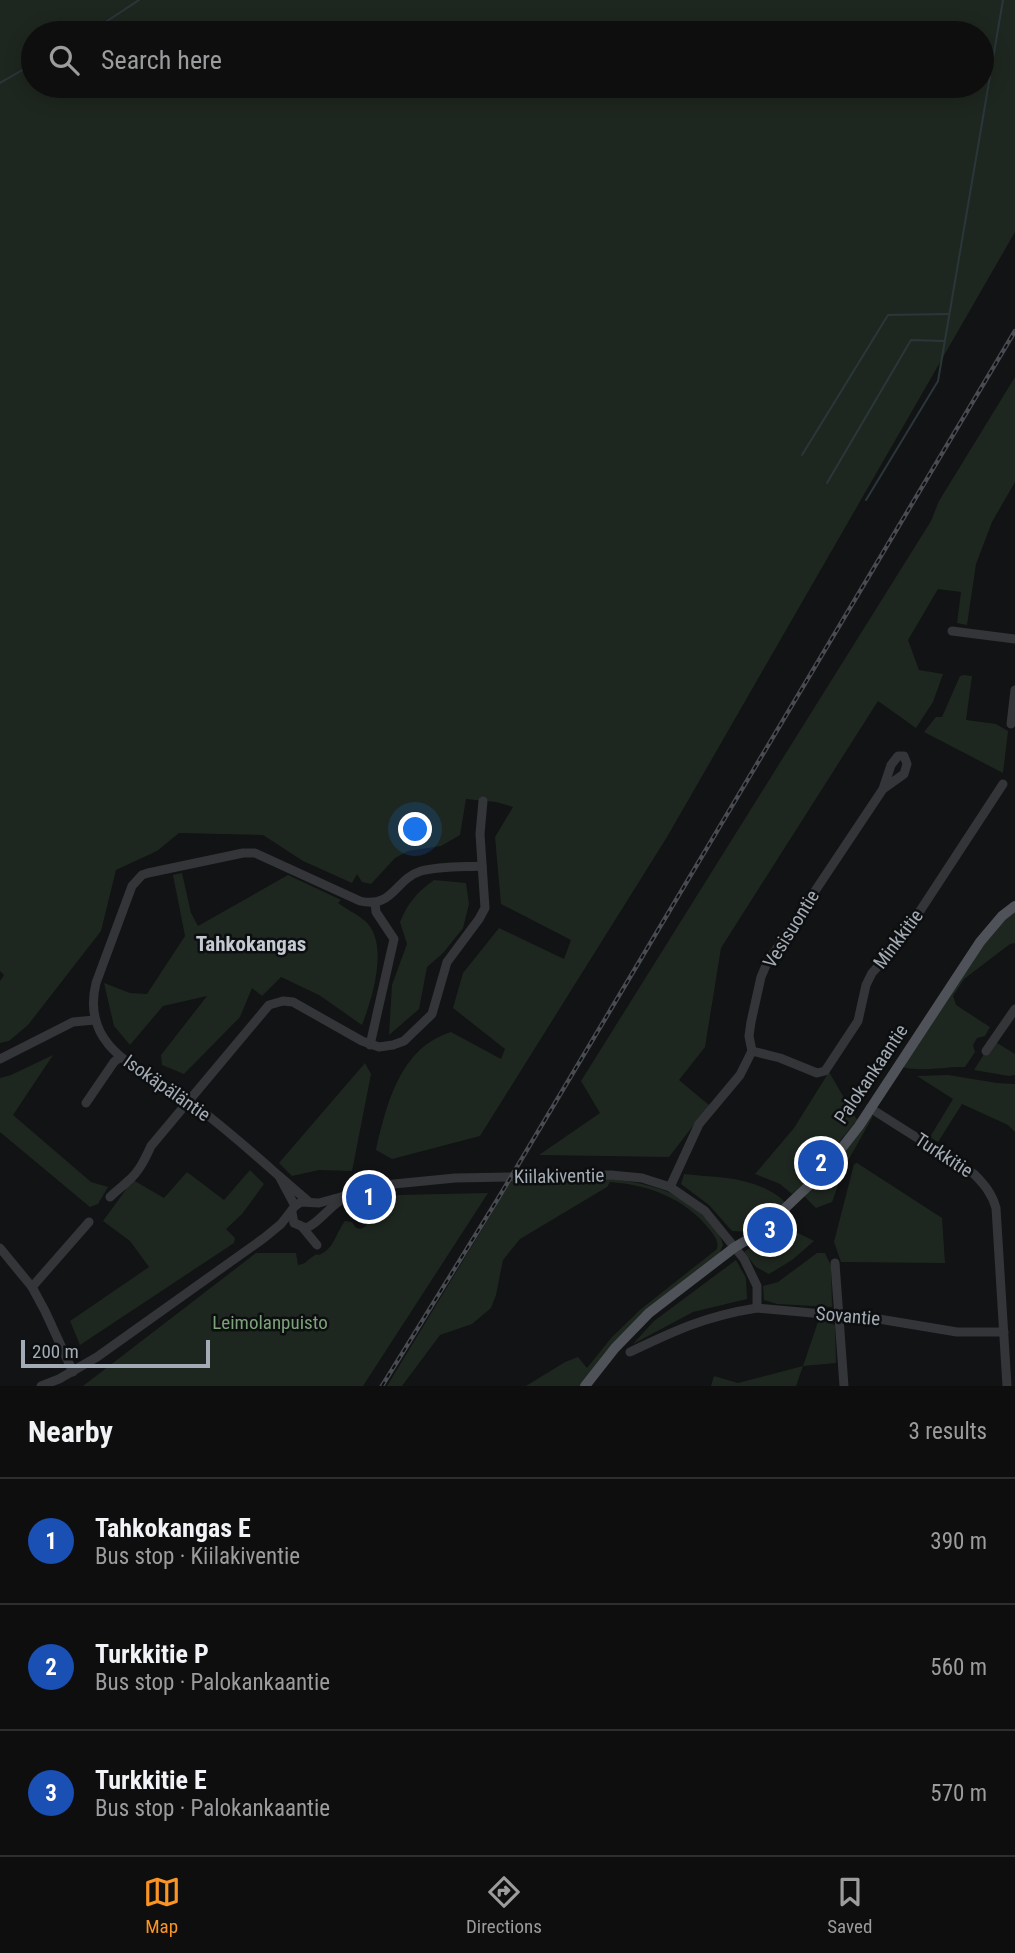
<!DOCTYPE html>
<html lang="en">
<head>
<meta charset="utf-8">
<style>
	body { margin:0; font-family:"Roboto Condensed",sans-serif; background:#1c1c1d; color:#f1f3f6 }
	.scale { position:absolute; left:21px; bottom:18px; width:189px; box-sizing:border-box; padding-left:7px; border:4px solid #a3abb5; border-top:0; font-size:19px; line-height:24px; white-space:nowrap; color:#a3abb5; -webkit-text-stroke:5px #0d0e0f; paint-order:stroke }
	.you { position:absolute; left:416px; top:830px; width:24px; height:24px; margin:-18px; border:5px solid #fff; border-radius:50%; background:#1a73e8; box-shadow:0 0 0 10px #1a73e833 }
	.badge { display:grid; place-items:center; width:46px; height:46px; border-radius:50%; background:#fa9424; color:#fff; font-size:23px; font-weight:700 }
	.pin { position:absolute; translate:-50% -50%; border:4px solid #fff; box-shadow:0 2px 7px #0006 }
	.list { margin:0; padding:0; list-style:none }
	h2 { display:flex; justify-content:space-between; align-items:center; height:91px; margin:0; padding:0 28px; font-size:30px }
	h2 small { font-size:23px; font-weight:400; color:#9b9c9e }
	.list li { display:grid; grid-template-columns:46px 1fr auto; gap:21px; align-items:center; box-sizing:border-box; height:126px; padding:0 28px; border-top:2px solid #2e2e2f }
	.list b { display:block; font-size:26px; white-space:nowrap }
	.list p { margin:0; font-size:23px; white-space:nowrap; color:#9b9c9e }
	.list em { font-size:23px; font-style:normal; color:#9b9c9e }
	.icon { flex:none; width:38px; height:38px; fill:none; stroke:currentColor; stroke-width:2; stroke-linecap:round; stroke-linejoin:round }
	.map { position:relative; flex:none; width:1015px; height:1386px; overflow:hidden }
	.search { position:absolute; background:#0e0e0f; box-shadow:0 4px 18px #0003; left:21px; right:21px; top:21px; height:77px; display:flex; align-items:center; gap:18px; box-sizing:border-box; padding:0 24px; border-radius:38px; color:#9b9c9e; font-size:26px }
	.sheet { height:469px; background:#0e0e0f }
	nav { display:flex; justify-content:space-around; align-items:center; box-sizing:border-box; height:98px; border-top:2px solid #2e2e2f; background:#0e0e0f; font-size:19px; color:#9b9c9e }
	nav a { display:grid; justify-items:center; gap:4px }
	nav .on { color:#fa9424 }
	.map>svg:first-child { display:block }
</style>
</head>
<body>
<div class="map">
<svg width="1015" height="1386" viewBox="0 0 1015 1386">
	<rect width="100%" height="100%" fill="#121314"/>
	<!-- green -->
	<g fill="#1e271f" fill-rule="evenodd">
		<path d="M 0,0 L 1015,0 L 1015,232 L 667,837 L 480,1136 L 392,1159 L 376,1150 C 387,1103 400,1048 451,1032 L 501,1059 L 505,1049 L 453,1008 L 463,973 L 499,928 L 564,959 L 571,940 L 501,904 L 495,837 L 513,807 L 496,802 L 466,799 L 460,835 L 441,846 L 408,851 L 395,858 L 371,884 L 362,882 L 357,874 L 352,883 L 303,861 L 263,835 L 179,833 L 157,851 L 116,870 L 101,931 L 28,1025 L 9,1041 L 0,1043 L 0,981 L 4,975 L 0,971 ZM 33,33 L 982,33 L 982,86 L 33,86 Z"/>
		<path d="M 1015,377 L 1015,482 L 992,522 L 976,564 L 967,625 L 957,623 L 961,592 L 938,589 L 908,640 L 919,670 L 943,674 L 933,702 L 916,728 L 878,701 L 721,948 L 705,1047 L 679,1080 L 709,1105 L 669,1157 L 539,1155 L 600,1113 L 581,1081 L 931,521 L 939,501 Z"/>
		<path d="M 964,675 L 972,676 L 966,720 L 996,724 L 1008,731 L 1003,773 L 924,732 L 936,717 L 942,717 L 960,676 Z"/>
		<path d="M 182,873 L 191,913 L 198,926 L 288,875 L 341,900 L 338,903 C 346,909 357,914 365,921 C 390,943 372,999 362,1025 L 319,995 L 281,977 L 262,996 L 252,988 L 240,1017 L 184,1074 L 162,1065 L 161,1055 L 207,996 L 163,1006 L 130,1045 L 114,1026 L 104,983 L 130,993 L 147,994 L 185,936 L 173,875 Z"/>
		<path d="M 434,880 L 466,883 L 469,904 L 463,928 L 443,953 L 427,967 L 419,1009 L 389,1035 L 392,985 L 407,944 L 400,922 C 408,903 417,892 434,880 Z"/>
		<path d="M 1015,909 L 1015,943 L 1010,944 L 964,979 L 953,996 L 956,1005 L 990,1027 L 985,1036 L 977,1038 L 973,1045 L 975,1052 L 965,1067 C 950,1066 911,1073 901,1066 L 981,942 Z"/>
		<path d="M 991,1043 L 997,1043 L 1015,1054 L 1015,1075 L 1009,1076 L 974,1070 Z"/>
		<path d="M 53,1055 L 13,1115 L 91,1182 L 108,1187 L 98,1204 L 90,1207 L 0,1132 L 0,1078 L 11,1075 Z"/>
		<path d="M 365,1063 L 371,1074 L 352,1171 L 319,1170 L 292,1176 L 279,1163 Z"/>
		<path d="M 829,1072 L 857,1120 L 809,1179 L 792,1194 L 780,1184 L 755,1174 L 794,1128 Z"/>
		<path d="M 948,1075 L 997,1083 L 1015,1084 L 1015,1132 L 1008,1125 L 962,1104 L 938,1142 L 930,1137 L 953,1099 L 917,1076 Z"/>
		<path d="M 869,1116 L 873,1116 L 845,1166 L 832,1202 L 816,1208 L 803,1195 Z"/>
		<path d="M 857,1163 L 942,1218 L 945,1263 L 841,1262 L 834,1242 L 854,1164 Z"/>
		<path d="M 250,1170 L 264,1184 L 242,1214 L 226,1229 L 235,1238 L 234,1243 L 80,1345 L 70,1321 L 149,1267 L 130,1241 L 103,1221 L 133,1180 L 164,1198 L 187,1172 L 224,1200 Z"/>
		<path d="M 684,1174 C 720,1178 757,1176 785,1202 L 750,1232 L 732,1231 L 709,1205 L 681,1184 Z"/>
		<path d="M 611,1179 C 649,1183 684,1192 709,1222 C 716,1230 721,1235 723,1245 L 718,1257 L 682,1283 L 581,1386 L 526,1386 L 565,1362 L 578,1357 L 587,1368 L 612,1337 L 641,1309 L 717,1249 C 719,1241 715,1237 710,1230 C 685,1198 649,1185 610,1182 L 607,1187 L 520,1239 L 503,1260 L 496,1295 L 491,1308 L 472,1324 L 440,1335 L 402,1386 L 387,1386 L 512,1180 Z"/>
		<path d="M 488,1193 L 363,1386 L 83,1386 L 256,1253 L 296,1253 L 298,1265 C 306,1264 306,1261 312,1257 C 319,1252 316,1257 323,1253 C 334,1247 337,1231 345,1221 L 352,1222 L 356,1228 L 361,1229 L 366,1226 L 367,1211 L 397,1195 Z"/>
		<path d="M 777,1228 L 796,1232 L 814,1241 L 792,1260 L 769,1274 L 756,1267 L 744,1252 Z"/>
		<path d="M 817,1253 L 825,1253 L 831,1266 L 832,1307 L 777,1304 L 764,1300 L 763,1286 L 778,1282 Z"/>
		<path d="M 736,1260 L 746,1278 L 747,1299 L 693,1312 L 633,1344 L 654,1321 Z"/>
		<path d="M 819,1319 L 835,1325 L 836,1363 L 803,1366 L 796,1386 L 711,1386 L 714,1376 L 738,1383 L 803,1366 Z"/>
	</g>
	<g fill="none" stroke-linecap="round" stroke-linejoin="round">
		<!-- stream -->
		<g stroke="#2a363a" stroke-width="2">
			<path d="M 89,33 L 139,0"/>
			<path d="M 0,83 L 33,64"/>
			<path d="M 802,455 L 888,315 L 948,314"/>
			<path d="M 827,483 L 911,340 L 944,341"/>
			<path d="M 866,500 L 938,381 L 1003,0"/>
		</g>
		<!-- minor -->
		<g stroke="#333539" stroke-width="9">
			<path d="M 952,631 L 1015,639"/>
			<path d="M 1011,724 L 1015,690"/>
			<path d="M 370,1045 L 394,939 L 376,912 L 375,903"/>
			<path d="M 752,1051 L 780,1058 L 817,1073 L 825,1071 L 858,1021 L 866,985 L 872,973 L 899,943 L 1003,784"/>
			<path d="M 986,1051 L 1015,1009"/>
			<path d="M 0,1059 L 73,1022 L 95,1020"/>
			<path d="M 86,1103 L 114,1062 L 120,1057"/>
			<path d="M 870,1108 L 974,1174 C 985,1185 992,1194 996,1208 L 1007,1386"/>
			<path d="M 279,1176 C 251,1151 222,1126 192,1103 C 149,1071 79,1053 96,983 L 132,886 L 142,875 L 148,873 L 243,853 L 255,853 L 360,901 C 393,909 395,879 421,871 C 440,866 463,867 482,866"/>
			<path d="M 670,1187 L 699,1124 L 740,1075 L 752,1051 L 749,1036 L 751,1022 L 761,977 L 767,963 L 883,789 L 904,774 L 907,764 L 904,756 L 898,756 L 891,765 L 883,789"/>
			<path d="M 110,1197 C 116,1191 122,1187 128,1181 C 139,1172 145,1159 151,1146 L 269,1005 L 283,1001 L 293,1002 L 362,1041 L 379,1047 L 393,1045 L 404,1041 L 432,1014 L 447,962 L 479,919 L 485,908 L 480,834 L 483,801"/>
			<path d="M 295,1206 L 279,1176 L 309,1202"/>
			<path d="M 292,1213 L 294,1223 L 306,1228 C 318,1224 327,1209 340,1201"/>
			<path d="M 303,1228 L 317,1245"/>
			<path d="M 0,1248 L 32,1287 L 45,1311 L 73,1372"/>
			<path d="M 835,1263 L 844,1386"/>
			<path d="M 32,1287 L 89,1222"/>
			<path d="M 630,1352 C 676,1330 706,1316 757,1308"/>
			<path d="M 41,1386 L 59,1379 L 97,1357 L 264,1238 L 281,1224 L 295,1206 L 301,1202 L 319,1203 L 384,1185 L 455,1178 L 611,1175 L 642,1178 L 670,1187 L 705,1211 L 744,1259 L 757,1286 L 757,1308 L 879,1319 L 957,1332 L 1004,1332"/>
		</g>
		<!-- major -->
		<path stroke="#4f5359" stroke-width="10" d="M 585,1386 L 615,1348 L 649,1313 L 735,1247 L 759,1233 L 823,1172 L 859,1126 L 980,942 L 1002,916 L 1015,906"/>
		<defs>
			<path id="rail" d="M 382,1386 L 499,1197 L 1015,331"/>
		</defs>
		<!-- rail casing -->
		<use href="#rail" stroke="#484b51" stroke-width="4.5"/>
		<!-- rail -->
		<use href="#rail" stroke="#0d0e0f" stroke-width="2" stroke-dasharray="5" stroke-linecap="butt"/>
	</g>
	<g text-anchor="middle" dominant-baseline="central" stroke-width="5" stroke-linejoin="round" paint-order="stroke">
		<!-- street labels -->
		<g font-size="19" fill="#a3abb5" stroke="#0d0e0f">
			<text transform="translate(791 929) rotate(-58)">Vesisuontie</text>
			<text transform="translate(898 939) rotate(-53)">Minkkitie</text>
			<text transform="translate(871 1074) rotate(-56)">Palokankaantie</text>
			<text transform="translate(167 1088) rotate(35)">Isokäpäläntie</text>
			<text transform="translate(944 1155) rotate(33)">Turkkitie</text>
			<text transform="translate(559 1176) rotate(-1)">Kiilakiventie</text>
			<text transform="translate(848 1316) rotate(5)">Sovantie</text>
		</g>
		<!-- park labels -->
		<g font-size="19" fill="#7ca279" stroke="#0d0e0f">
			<text x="270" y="1322">Leimolanpuisto</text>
		</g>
		<!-- neighbourhood labels -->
		<g font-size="21" font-weight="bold" fill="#c4cad1" stroke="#0d0e0f">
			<text x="251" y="944">Tahkokangas</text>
		</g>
	</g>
</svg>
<div class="scale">200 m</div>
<div class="you"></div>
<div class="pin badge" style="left:369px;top:1197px;background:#1a4fb4">1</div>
<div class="pin badge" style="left:821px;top:1163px;background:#1a4fb4">2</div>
<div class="pin badge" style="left:770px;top:1230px;background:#1a4fb4">3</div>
<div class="search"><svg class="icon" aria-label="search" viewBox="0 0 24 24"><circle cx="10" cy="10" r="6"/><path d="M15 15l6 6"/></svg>Search here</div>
</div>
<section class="sheet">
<h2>Nearby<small>3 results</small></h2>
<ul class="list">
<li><span class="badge" style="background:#1a4fb4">1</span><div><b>Tahkokangas E</b><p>Bus stop · Kiilakiventie</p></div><em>390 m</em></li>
<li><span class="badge" style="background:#1a4fb4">2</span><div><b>Turkkitie P</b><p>Bus stop · Palokankaantie</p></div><em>560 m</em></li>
<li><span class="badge" style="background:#1a4fb4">3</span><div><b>Turkkitie E</b><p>Bus stop · Palokankaantie</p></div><em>570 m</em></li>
</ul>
</section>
<nav>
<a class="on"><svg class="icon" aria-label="map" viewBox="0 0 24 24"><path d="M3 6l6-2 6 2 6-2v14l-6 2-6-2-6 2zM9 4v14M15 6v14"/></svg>Map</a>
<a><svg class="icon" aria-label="directions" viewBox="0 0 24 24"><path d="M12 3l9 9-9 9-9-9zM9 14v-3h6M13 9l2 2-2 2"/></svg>Directions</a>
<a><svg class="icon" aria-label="saved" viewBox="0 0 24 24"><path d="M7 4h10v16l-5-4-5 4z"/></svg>Saved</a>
</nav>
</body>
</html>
